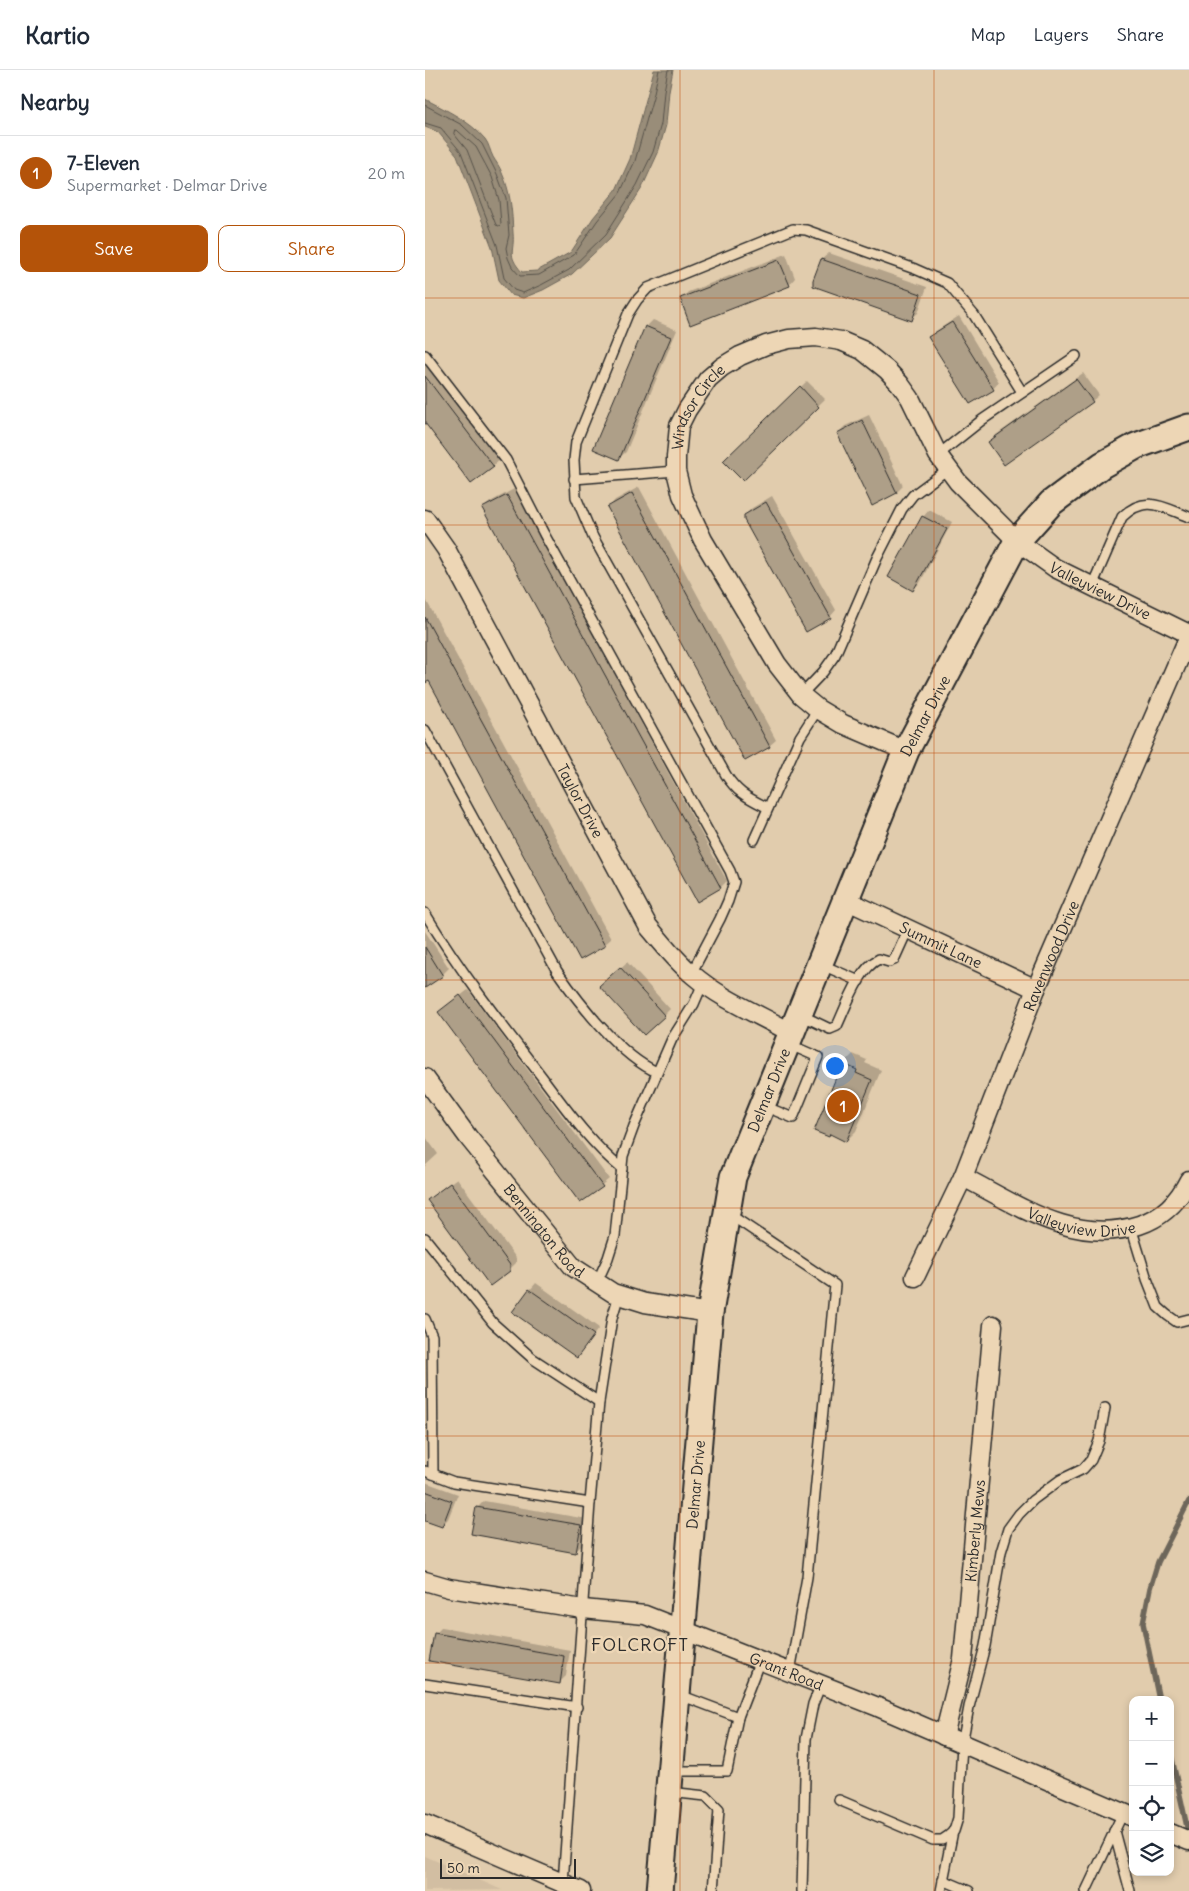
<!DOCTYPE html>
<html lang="en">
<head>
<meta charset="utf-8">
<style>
	body { margin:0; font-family:Delius,sans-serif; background:#f6f6f7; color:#1f2937 }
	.controls { position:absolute; right:15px; bottom:15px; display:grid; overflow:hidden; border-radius:10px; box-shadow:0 2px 8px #0003 }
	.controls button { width:45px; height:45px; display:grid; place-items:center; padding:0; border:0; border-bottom:1px solid #e0e1e3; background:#fff; color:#1f2937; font:25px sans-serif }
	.scale { position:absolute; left:15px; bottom:12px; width:136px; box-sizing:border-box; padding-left:5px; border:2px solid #2b2b2b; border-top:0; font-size:14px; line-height:18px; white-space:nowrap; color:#2b2b2b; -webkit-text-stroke:4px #edd6b5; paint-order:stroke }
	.you { position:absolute; left:409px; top:995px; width:18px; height:18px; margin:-12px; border:4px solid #fff; border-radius:50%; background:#1a73e8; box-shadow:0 0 0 8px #1a73e833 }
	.badge { display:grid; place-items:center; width:32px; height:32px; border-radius:50%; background:#b45309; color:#fff; font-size:16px; font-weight:700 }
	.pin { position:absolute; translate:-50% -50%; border:2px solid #fff; box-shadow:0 1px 5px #0006 }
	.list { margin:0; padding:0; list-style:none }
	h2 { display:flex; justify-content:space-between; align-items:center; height:65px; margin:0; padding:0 20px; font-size:21px }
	h2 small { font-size:16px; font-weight:400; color:#747a83 }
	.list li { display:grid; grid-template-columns:32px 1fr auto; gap:15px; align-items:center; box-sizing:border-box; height:75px; padding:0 20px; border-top:1px solid #e0e1e3 }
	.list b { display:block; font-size:19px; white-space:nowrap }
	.list p { margin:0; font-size:16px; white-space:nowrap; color:#747a83 }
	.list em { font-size:16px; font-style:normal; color:#747a83 }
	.actions { display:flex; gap:10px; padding:15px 20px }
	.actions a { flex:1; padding:11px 0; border:1px solid #b45309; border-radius:10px; text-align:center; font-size:18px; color:#b45309 }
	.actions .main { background:#b45309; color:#fff }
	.icon { flex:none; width:28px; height:28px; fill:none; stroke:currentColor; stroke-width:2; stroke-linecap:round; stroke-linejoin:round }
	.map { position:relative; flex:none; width:764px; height:1821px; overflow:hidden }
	header { display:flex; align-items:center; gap:30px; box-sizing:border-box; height:70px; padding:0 25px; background:#fff; border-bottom:1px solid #e0e1e3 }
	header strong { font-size:24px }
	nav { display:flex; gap:28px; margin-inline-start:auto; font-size:18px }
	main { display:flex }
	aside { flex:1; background:#fff }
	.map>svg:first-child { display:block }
</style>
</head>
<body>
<header>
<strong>Kartio</strong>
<nav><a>Map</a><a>Layers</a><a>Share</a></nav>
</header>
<main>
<aside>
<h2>Nearby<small></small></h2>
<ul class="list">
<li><span class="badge">1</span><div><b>7-Eleven</b><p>Supermarket · Delmar Drive</p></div><em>20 m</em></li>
</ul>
<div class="actions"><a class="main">Save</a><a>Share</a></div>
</aside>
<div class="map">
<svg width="764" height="1821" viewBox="0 0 764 1821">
	<rect width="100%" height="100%" fill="#e1ccad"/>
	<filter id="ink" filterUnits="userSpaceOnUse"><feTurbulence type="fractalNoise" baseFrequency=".02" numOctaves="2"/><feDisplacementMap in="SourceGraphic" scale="10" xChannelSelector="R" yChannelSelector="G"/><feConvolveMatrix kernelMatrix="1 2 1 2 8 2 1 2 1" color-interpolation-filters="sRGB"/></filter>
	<g filter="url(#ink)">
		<!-- built -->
		<path fill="#d2bea2" d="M 0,1786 L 77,1820 L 0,1821 Z"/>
		<!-- water -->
		<path fill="#998d79" stroke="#6d665a" d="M 229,0 L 248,0 L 244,21 L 241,55 L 233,83 L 217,118 L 185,168 L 147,204 L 118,220 L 98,228 L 86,225 L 74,210 L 67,177 L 32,85 L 13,62 L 0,57 L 0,29 C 21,40 45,51 60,69 C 64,74 65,81 68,87 C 71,92 75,97 77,103 C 86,123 87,142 88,163 C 90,182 81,184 97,202 L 112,201 L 146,182 L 168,148 L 191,120 L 205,89 Z"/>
		<!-- shadow -->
		<g fill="#0003">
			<path d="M 404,183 L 502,217 L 493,243 L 486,249 L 390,210 L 397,189 Z"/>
			<path d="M 361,184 L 370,208 L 364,215 L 257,229 L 263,222 Z"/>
			<path d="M 534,246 L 574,312 L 568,319 L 504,267 L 511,261 Z"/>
			<path d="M 228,250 L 252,260 L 201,382 L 194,388 L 221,257 Z"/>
			<path d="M 0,291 L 75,390 L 68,396 L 0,351 Z"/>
			<path d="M 658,303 L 674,325 L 667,331 L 564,372 L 571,365 Z"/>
			<path d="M 382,311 L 400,329 L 318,409 L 300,391 Z"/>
			<path d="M 444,345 L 478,416 L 472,422 L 447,434 L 413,363 L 420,356 Z"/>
			<path d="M 214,417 L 351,670 L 344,676 L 184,437 L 190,430 Z"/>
			<path d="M 89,419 L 302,811 L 296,817 L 58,438 L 65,432 Z"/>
			<path d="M 347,426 L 411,540 L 405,547 L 320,445 L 327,438 Z"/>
			<path d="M 504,440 L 527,452 L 495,513 L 488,519 L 498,447 Z"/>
			<path d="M 0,528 L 186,869 L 179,875 L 0,604 Z"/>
			<path d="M 0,861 L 24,898 L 17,905 L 0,916 Z"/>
			<path d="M 202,892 L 245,939 L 239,945 L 176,916 Z"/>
			<path d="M 43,920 L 184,1109 L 156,1132 L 14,942 Z"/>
			<path d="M 428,984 L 442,990 L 440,993 L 456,1000 L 431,1061 L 421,1071 L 418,994 Z"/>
			<path d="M 0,1066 L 13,1084 L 0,1096 Z"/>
			<path d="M 32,1108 L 91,1188 L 91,1193 L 84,1200 L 10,1124 Z"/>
			<path d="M 111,1213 L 174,1258 L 152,1286 L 105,1220 Z"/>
			<path d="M 0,1412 L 33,1424 L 23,1449 L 16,1456 L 0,1450 Z"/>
			<path d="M 59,1431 L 162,1449 L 157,1475 L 151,1481 L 52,1438 Z"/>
			<path d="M 17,1557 L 145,1580 L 141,1606 L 134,1613 L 10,1564 Z"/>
		</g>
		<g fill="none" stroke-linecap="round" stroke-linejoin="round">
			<!-- shore -->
			<g stroke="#57524a" stroke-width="1">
				<path d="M 0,35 L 37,55 L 57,74 L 72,104 L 81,128 L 84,165 L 81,178 L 83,188 L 87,197 L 95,206 L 114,205 L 149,185 L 172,151 L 195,123 L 210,91 L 228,27 L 234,0"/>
				<path d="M 0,53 L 16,58 L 36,82 L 72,175 L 79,208 L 89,220 L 98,223 L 116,215 L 144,200 L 181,164 L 212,115 L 228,82 L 236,54 L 239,21 L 243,0"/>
				<path d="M 30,60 L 33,61 L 51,77 L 67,107 L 74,130 L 76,154 L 74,156 L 71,155 L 42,80 L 29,64 Z"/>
			</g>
			<!-- stream -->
			<g stroke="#6d665a" stroke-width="5.5">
				<path d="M 734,1630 L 718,1553 L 725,1518 L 733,1492 L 764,1431"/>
				<path d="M 745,1680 L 764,1766"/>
			</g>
		</g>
		<!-- building -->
		<g fill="#ae9f88" stroke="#2b2b2b">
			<path d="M 396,189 L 496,224 L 487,251 L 388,216 L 388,210 Z"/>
			<path d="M 354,190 L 365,216 L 265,255 L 255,228 Z"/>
			<path d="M 527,252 L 569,320 L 545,334 L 503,267 Z"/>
			<path d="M 220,256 L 246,267 L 194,390 L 168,379 Z"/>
			<path d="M 0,306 L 69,397 L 46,414 L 0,353 Z"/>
			<path d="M 651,309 L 668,332 L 579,395 L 563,372 Z"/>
			<path d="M 375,316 L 394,337 L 318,411 L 298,391 Z"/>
			<path d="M 437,350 L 472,423 L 447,436 L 412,363 Z"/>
			<path d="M 207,423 L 345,677 L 320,691 L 182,437 Z"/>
			<path d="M 82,425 L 296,818 L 272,832 L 57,438 Z"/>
			<path d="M 341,432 L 406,548 L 381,562 L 319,450 L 319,445 Z"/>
			<path d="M 497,446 L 522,459 L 488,521 L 463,507 Z"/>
			<path d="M 0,547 L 180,876 L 155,890 L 4,611 L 0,613 Z"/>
			<path d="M 0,877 L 18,906 L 0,918 Z"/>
			<path d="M 195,897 L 240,946 L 219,965 L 174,916 Z"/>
			<path d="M 35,925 L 178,1117 L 155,1133 L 13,942 Z"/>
			<path d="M 417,993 L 432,1000 L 431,1003 L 447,1010 L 421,1072 L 405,1064 L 404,1067 L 389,1061 Z"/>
			<path d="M 25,1113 L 85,1195 L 85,1201 L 65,1216 L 2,1130 Z"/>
			<path d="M 104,1219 L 169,1265 L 152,1288 L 87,1242 Z"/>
			<path d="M 0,1421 L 27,1431 L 17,1457 L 0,1451 Z"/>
			<path d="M 51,1437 L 156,1455 L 151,1483 L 46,1464 Z"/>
			<path d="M 9,1563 L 139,1586 L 135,1614 L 4,1591 Z"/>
		</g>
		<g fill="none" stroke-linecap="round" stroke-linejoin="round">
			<defs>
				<g id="lane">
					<path d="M 0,285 L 81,390 L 119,464 L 305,801 L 309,812 L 303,831 L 295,849 L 266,904"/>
					<path d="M 513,385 L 557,350 L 651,286"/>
					<path d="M 149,409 L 251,401"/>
					<path d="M 667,516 L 697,447 C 720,424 738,437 764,447"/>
					<path d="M 376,625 L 398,602 L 410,585 L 452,488 L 477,439 L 488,425 L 523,399"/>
					<path d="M 0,660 L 132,901 C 154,933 196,987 232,1002"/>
					<path d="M 343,738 C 324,728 313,724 301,705 L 168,467 L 151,427 L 149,390 L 151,372 L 203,244 L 212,230 L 223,218 L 368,159 L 381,160 L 490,199 L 522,213 L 549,245 L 597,322"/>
					<path d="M 329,770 L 375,667 L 393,639"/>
					<path d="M 0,843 C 35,901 76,954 117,1007 C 141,1039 166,1074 197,1099"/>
					<path d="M 395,894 L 434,911"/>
					<path d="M 376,945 L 405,959 L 412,956 C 421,937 434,898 454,889 L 464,892 L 469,890 L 483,859"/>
					<path d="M 339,1036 L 368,1048 L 393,987 L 363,974"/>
					<path d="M 304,1144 L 410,1215 L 382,1507 L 365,1602"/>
					<path d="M 706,1157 L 722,1209 L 733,1237 L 742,1245 L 752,1252 L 764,1249"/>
					<path d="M 0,1168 L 68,1253 L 107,1288 L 174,1332"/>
					<path d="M 172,1212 L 183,1188 L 190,1166 L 198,1086 L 209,1056 L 247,969 L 269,934 L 278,913"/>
					<path d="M 0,1249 L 7,1266 L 8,1404"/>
					<path d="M 0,1401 L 29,1412 L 165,1433"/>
					<path d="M 0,1614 L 152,1637"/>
					<path d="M 255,1625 L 313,1647"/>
					<path d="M 246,1701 L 302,1701 L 313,1647 L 335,1590"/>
					<path d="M 244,1722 L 281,1726 L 294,1739 L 288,1821"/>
					<path d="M 414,1730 L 508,1770 L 517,1770 L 523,1766 L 529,1761 L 533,1748 L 537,1674 L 544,1637 L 560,1576 L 576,1482 L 583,1459 L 594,1444 L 608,1430 L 635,1410 L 658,1399 L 666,1390 L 674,1371 L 680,1338"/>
					<path d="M 689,1761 L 705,1821"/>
					<path d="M 518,1810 L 544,1821"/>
					<path d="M 138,1813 L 165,1433 L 174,1332 L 187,1248 L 194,1225"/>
					<path d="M 377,1821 L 381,1669 L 388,1634 L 396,1614"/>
					<path d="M 516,1821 L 528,1761"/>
					<path d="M 661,1821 L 698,1743"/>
				</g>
				<g id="street">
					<path id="s1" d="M 0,449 L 21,479 L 223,856 C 237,873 251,891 268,905 C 296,929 333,944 365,962"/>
					<path id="s2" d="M 481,681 L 418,654 L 393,639 L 376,625 L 352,594 L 278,470 L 257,425 L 251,401 L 251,387 L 254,356 L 262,340 L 283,309 L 297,297 L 315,286 L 341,275 L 364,269 L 391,267 L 416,271 L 437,280 L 462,300 L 475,314 L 485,328 L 513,385 L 533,412 L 592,471 L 630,498 L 764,564"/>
					<path id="s3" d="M 421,830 L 611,919"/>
					<path id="s4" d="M 0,1008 L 43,1067 L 148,1197 L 188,1223 L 220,1233 L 285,1243"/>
					<path id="s5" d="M 538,1107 C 593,1135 649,1176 714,1155 C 738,1147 753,1132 764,1110"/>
					<path id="s6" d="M 490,1207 L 538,1107 L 611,919 L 764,566"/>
					<path id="s7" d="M 0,1511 L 24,1518 L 158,1539 L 220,1545 L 453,1637 L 708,1747"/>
					<path id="s8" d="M 519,1666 L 538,1589 L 568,1255"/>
					<path d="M 0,1754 L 156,1821"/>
					<path d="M 745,1763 L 764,1771"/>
				</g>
				<g id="secondary">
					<path id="s9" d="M 235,1821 L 285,1243 L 308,1107 L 481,681 L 592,471 L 626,433 L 677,395 L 711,376 L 764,357"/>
				</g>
			</defs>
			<!-- lane casing -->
			<use href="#lane" stroke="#2b2b2b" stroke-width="12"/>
			<!-- street casing -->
			<use href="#street" stroke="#2b2b2b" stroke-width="21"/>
			<!-- secondary casing -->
			<use href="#secondary" stroke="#2b2b2b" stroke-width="29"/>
			<!-- lane -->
			<use href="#lane" stroke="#edd6b5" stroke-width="9"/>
			<!-- street -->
			<use href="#street" stroke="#edd6b5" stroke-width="18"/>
			<!-- secondary -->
			<use href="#secondary" stroke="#edd6b5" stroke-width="25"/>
		</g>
	</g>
	<!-- grid -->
	<path fill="none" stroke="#c25012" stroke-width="1" stroke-opacity="0.55" d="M 255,0 L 255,1821M 509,0 L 509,1821M 0,228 L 764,228M 0,455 L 764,455M 0,683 L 764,683M 0,910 L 764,910M 0,1138 L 764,1138M 0,1366 L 764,1366M 0,1593 L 764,1593"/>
	<g text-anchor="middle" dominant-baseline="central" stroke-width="5" stroke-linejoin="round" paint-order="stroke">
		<!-- street labels -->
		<g font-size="15" fill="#2b2b2b" stroke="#edd6b5">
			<text stroke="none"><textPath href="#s2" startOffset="448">Windsor Circle</textPath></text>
			<text stroke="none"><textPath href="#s2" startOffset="991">Valleyview Drive</textPath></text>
			<text stroke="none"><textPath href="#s9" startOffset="1218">Delmar Drive</textPath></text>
			<text stroke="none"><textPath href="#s1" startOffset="322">Taylor Drive</textPath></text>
			<text stroke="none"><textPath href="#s3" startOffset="105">Summit Lane</textPath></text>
			<text stroke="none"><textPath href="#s6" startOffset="349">Ravenwood Drive</textPath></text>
			<text stroke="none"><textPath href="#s9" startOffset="812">Delmar Drive</textPath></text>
			<text stroke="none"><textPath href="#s5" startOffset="129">Valleyview Drive</textPath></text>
			<text stroke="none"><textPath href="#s4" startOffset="194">Bennington Road</textPath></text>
			<text stroke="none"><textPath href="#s9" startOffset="408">Delmar Drive</textPath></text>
			<text stroke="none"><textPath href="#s8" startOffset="208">Kimberly Mews</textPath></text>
			<text stroke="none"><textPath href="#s7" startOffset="375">Grant Road</textPath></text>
		</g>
		<!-- quarter labels -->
		<g font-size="18" letter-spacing="1" fill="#2b2b2b" stroke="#edd6b5">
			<text x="215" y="1574">FOLCROFT</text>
		</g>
	</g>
</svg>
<div class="controls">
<button>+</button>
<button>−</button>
<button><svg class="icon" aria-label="locate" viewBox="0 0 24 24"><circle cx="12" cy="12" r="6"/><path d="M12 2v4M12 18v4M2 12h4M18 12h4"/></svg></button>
<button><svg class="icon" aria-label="layers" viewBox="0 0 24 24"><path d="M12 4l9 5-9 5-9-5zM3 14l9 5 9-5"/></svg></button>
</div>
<div class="scale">50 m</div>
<div class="you"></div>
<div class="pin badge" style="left:418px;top:1036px">1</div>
</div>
</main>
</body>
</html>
